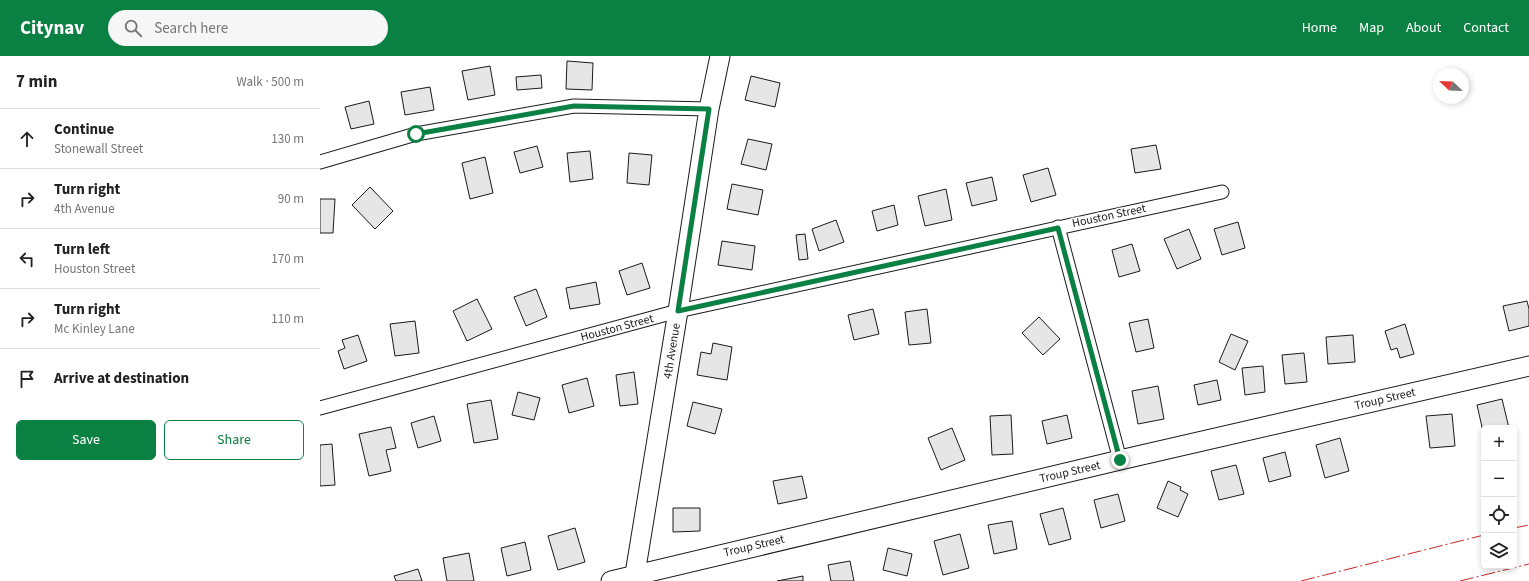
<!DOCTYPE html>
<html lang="en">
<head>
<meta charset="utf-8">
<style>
	body { margin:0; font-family:"Source Sans 3",sans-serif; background:#f6f6f6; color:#222 }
	.controls { position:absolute; right:12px; bottom:12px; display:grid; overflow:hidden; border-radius:6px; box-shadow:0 2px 6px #0003 }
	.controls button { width:36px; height:36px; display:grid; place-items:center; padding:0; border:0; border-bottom:1px solid #e0e0e0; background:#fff; color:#222; font:20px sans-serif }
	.compass { position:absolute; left:1113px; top:12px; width:36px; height:36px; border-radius:50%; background:#fff; box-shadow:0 2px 6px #0003; rotate:293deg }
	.stop { position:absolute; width:12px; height:12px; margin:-9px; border:3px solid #0b8043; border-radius:50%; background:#fff }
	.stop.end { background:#0b8043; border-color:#fff; box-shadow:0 1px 4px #0008 }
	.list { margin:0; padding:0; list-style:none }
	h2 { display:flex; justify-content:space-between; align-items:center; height:52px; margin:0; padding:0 16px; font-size:17px }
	h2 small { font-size:13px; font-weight:400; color:#767676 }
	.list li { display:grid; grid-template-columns:26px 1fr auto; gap:12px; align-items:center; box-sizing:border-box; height:60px; padding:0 16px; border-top:1px solid #e0e0e0 }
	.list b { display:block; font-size:15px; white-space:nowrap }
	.list p { margin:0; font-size:13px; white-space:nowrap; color:#767676 }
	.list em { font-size:13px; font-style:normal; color:#767676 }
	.actions { display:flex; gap:8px; padding:12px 16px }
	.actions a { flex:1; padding:9px 0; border:1px solid #0b8043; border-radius:6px; text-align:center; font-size:14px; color:#0b8043 }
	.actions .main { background:#0b8043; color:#fff }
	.icon { flex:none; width:22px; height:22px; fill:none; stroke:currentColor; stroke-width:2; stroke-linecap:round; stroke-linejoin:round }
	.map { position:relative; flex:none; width:1209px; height:525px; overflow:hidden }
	header { display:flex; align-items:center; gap:24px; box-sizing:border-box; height:56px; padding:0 20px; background:#0b8043; color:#fff }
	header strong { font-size:19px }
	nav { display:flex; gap:22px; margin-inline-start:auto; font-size:14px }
	.search { width:280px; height:36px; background:#f6f6f6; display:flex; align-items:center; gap:10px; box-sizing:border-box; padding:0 14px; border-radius:22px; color:#767676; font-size:15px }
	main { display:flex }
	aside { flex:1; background:#fff }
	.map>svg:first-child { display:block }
</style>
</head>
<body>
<header>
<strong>Citynav</strong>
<div class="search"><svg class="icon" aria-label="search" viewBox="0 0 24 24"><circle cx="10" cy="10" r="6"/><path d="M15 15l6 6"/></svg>Search here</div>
<nav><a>Home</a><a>Map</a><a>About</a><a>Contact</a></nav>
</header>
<main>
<aside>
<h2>7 min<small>Walk · 500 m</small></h2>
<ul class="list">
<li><svg class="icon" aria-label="ahead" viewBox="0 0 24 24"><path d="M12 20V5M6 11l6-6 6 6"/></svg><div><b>Continue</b><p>Stonewall Street</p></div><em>130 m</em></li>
<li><svg class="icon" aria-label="right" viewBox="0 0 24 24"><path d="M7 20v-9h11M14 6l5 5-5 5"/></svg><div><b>Turn right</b><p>4th Avenue</p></div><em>90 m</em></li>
<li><svg class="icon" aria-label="left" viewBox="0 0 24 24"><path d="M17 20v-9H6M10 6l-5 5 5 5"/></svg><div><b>Turn left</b><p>Houston Street</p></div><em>170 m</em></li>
<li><svg class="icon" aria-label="right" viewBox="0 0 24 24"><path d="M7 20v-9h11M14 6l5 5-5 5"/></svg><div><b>Turn right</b><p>Mc Kinley Lane</p></div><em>110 m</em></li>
<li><svg class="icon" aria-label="arrive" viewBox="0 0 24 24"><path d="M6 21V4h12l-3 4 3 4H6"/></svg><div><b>Arrive at destination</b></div></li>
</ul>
<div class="actions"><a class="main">Save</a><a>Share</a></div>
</aside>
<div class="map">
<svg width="1209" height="525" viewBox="0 0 1209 525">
	<rect width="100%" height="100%" fill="#fff"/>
	<!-- building -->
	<g fill="#e6e6e6" stroke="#1a1a1a">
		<path d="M 247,5 L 273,7 L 272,34 L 246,33 Z"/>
		<path d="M 170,10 L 175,39 L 148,44 L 142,15 Z"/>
		<path d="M 221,19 L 222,32 L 197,34 L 196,21 Z"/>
		<path d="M 431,20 L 460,27 L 455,51 L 425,44 Z"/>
		<path d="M 110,31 L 114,54 L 85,59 L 81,36 Z"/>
		<path d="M 49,45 L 54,68 L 31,73 L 25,51 Z"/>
		<path d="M 428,83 L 452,88 L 446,114 L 421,108 Z"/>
		<path d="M 836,89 L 841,113 L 815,117 L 811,93 Z"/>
		<path d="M 217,90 L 223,111 L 200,117 L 194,96 Z"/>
		<path d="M 270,95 L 273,123 L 250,126 L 247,97 Z"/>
		<path d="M 309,97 L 332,99 L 329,129 L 307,127 Z"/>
		<path d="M 165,101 L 173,137 L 150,143 L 142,107 Z"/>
		<path d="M 728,112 L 736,139 L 711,146 L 703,119 Z"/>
		<path d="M 672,121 L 677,144 L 652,150 L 646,127 Z"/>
		<path d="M 412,128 L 443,134 L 438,159 L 407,153 Z"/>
		<path d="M 50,131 L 73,155 L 55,173 L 32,149 Z"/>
		<path d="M 626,133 L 632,164 L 605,170 L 598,140 Z"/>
		<path d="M 0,143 L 15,143 L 13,177 L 0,177 Z"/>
		<path d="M 574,149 L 578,169 L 557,175 L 552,155 Z"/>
		<path d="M 516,164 L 524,186 L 499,195 L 492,173 Z"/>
		<path d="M 918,166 L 925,192 L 902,199 L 894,173 Z"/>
		<path d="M 869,173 L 881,203 L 857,213 L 844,183 Z"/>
		<path d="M 485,178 L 488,203 L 479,204 L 476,179 Z"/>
		<path d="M 402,185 L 435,190 L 432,214 L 398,209 Z"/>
		<path d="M 812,188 L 820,215 L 799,221 L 792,194 Z"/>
		<path d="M 322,207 L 330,232 L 307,239 L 299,215 Z"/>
		<path d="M 276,226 L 280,248 L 250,253 L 246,232 Z"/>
		<path d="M 216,233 L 227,261 L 206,270 L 194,241 Z"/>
		<path d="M 157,243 L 172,273 L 147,285 L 133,255 Z"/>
		<path d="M 1207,245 L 1209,253 L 1209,270 L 1189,275 L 1183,250 Z"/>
		<path d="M 553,253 L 559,278 L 534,284 L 528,259 Z"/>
		<path d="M 607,253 L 611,287 L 589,289 L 585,256 Z"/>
		<path d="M 719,261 L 740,283 L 723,299 L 702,277 Z"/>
		<path d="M 828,263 L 834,292 L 816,296 L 809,267 Z"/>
		<path d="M 95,265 L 99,297 L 75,300 L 70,268 Z"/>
		<path d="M 1085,268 L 1094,298 L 1080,302 L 1077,292 L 1071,294 L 1065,275 Z"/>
		<path d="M 911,278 L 928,285 L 915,314 L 899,306 Z"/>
		<path d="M 38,279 L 47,305 L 24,313 L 18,295 L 25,292 L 22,284 Z"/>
		<path d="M 1033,279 L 1035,306 L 1008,308 L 1006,281 Z"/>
		<path d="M 393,287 L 412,291 L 407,324 L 377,319 L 381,296 L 391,298 Z"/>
		<path d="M 984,297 L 987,326 L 965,328 L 962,299 Z"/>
		<path d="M 943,310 L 945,336 L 925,339 L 922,312 Z"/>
		<path d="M 314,316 L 318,348 L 300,350 L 296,319 Z"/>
		<path d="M 267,322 L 274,350 L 249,357 L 242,329 Z"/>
		<path d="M 897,324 L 901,344 L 878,349 L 874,329 Z"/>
		<path d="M 838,330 L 844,363 L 818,368 L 812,335 Z"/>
		<path d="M 198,336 L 220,342 L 214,364 L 192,359 Z"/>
		<path d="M 1182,343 L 1189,372 L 1164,372 L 1164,380 L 1157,349 Z"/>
		<path d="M 171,344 L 178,383 L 154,387 L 147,348 Z"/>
		<path d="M 373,346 L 402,353 L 395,378 L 367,370 Z"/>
		<path d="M 1132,358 L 1135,390 L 1110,392 L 1106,360 Z"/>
		<path d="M 691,359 L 693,398 L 672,399 L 670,360 Z"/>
		<path d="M 747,359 L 752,382 L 727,388 L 722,365 Z"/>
		<path d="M 114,360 L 121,385 L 98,392 L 91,367 Z"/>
		<path d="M 71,371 L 76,392 L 66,394 L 71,415 L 49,420 L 39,378 Z"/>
		<path d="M 632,372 L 645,404 L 621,414 L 608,382 Z"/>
		<path d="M 1020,382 L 1029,415 L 1005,422 L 996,389 Z"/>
		<path d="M 12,388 L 15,429 L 0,430 L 0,389 Z"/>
		<path d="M 965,396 L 971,420 L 949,426 L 943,402 Z"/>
		<path d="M 916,409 L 924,438 L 899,444 L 891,415 Z"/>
		<path d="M 482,420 L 487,442 L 458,448 L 453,425 Z"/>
		<path d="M 848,425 L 861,431 L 860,434 L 868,438 L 858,461 L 837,452 Z"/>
		<path d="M 798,438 L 805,465 L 781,472 L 774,444 Z"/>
		<path d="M 353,452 L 380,452 L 380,475 L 353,476 Z"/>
		<path d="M 743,452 L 751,483 L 729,489 L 720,458 Z"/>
		<path d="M 692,465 L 697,493 L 674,498 L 668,469 Z"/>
		<path d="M 255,472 L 265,506 L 238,514 L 228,480 Z"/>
		<path d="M 640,478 L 649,512 L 623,519 L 614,485 Z"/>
		<path d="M 205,486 L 211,514 L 187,520 L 181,492 Z"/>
		<path d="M 568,492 L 592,498 L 587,520 L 563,514 Z"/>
		<path d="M 149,497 L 154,525 L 127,525 L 123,502 Z"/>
		<path d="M 530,505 L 534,525 L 511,525 L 508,509 Z"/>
		<path d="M 98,513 L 102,525 L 76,525 L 74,520 Z"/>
		<path d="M 483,520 L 483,525 L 457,525 Z"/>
	</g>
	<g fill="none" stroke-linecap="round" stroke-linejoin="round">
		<defs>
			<g id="street">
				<path d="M 0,106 L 96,78 L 254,50 L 389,53"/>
				<path d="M 738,171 L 800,404"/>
				<path d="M 0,352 L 358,255 L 902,136"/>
			</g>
			<g id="secondary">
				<path d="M 315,518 L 358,255 L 389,53 L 400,0"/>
				<path d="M 291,525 L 800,404 L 1209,310"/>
			</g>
		</defs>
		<!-- street casing -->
		<use href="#street" stroke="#1a1a1a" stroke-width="15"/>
		<!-- secondary casing -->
		<use href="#secondary" stroke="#1a1a1a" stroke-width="21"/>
		<!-- street -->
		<use href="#street" stroke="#fff" stroke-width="13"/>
		<!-- secondary -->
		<use href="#secondary" stroke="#fff" stroke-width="19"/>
		<!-- power -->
		<g stroke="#c62828" stroke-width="1" stroke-dasharray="14 3 2 3" stroke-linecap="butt">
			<path d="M 1194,472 L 1209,469"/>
			<path d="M 981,525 L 1164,479"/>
			<path d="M 1140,525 L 1209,508"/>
		</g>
	</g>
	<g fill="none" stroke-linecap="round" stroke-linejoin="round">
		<!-- route -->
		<path stroke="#0b8043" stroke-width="5" d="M 96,78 L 254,50 L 389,53 L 358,255 L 738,172 L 800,404"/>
	</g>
	<g text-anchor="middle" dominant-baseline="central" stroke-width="3" stroke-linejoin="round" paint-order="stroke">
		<!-- street labels -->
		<g font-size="12" fill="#1a1a1a" stroke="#fff">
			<text transform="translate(789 160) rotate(-12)">Houston Street</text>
			<text transform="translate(297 272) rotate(-15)">Houston Street</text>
			<text transform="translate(352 295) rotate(-81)">4th Avenue</text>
			<text transform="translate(1065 343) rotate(-13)">Troup Street</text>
			<text transform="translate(750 416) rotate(-13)">Troup Street</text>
			<text transform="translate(434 490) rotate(-13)">Troup Street</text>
		</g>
	</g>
</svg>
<div class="controls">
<button>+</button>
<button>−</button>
<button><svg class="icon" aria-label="locate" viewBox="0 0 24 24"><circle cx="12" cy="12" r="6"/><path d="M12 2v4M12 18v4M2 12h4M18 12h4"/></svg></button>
<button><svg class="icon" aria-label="layers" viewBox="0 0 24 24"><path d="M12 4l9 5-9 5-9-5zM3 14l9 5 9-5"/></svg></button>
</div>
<svg class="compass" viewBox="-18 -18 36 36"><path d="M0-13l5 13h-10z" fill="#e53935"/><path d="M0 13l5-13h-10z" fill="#767676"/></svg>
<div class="stop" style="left:96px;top:78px"></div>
<div class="stop end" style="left:800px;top:404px"></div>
</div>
</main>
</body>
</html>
